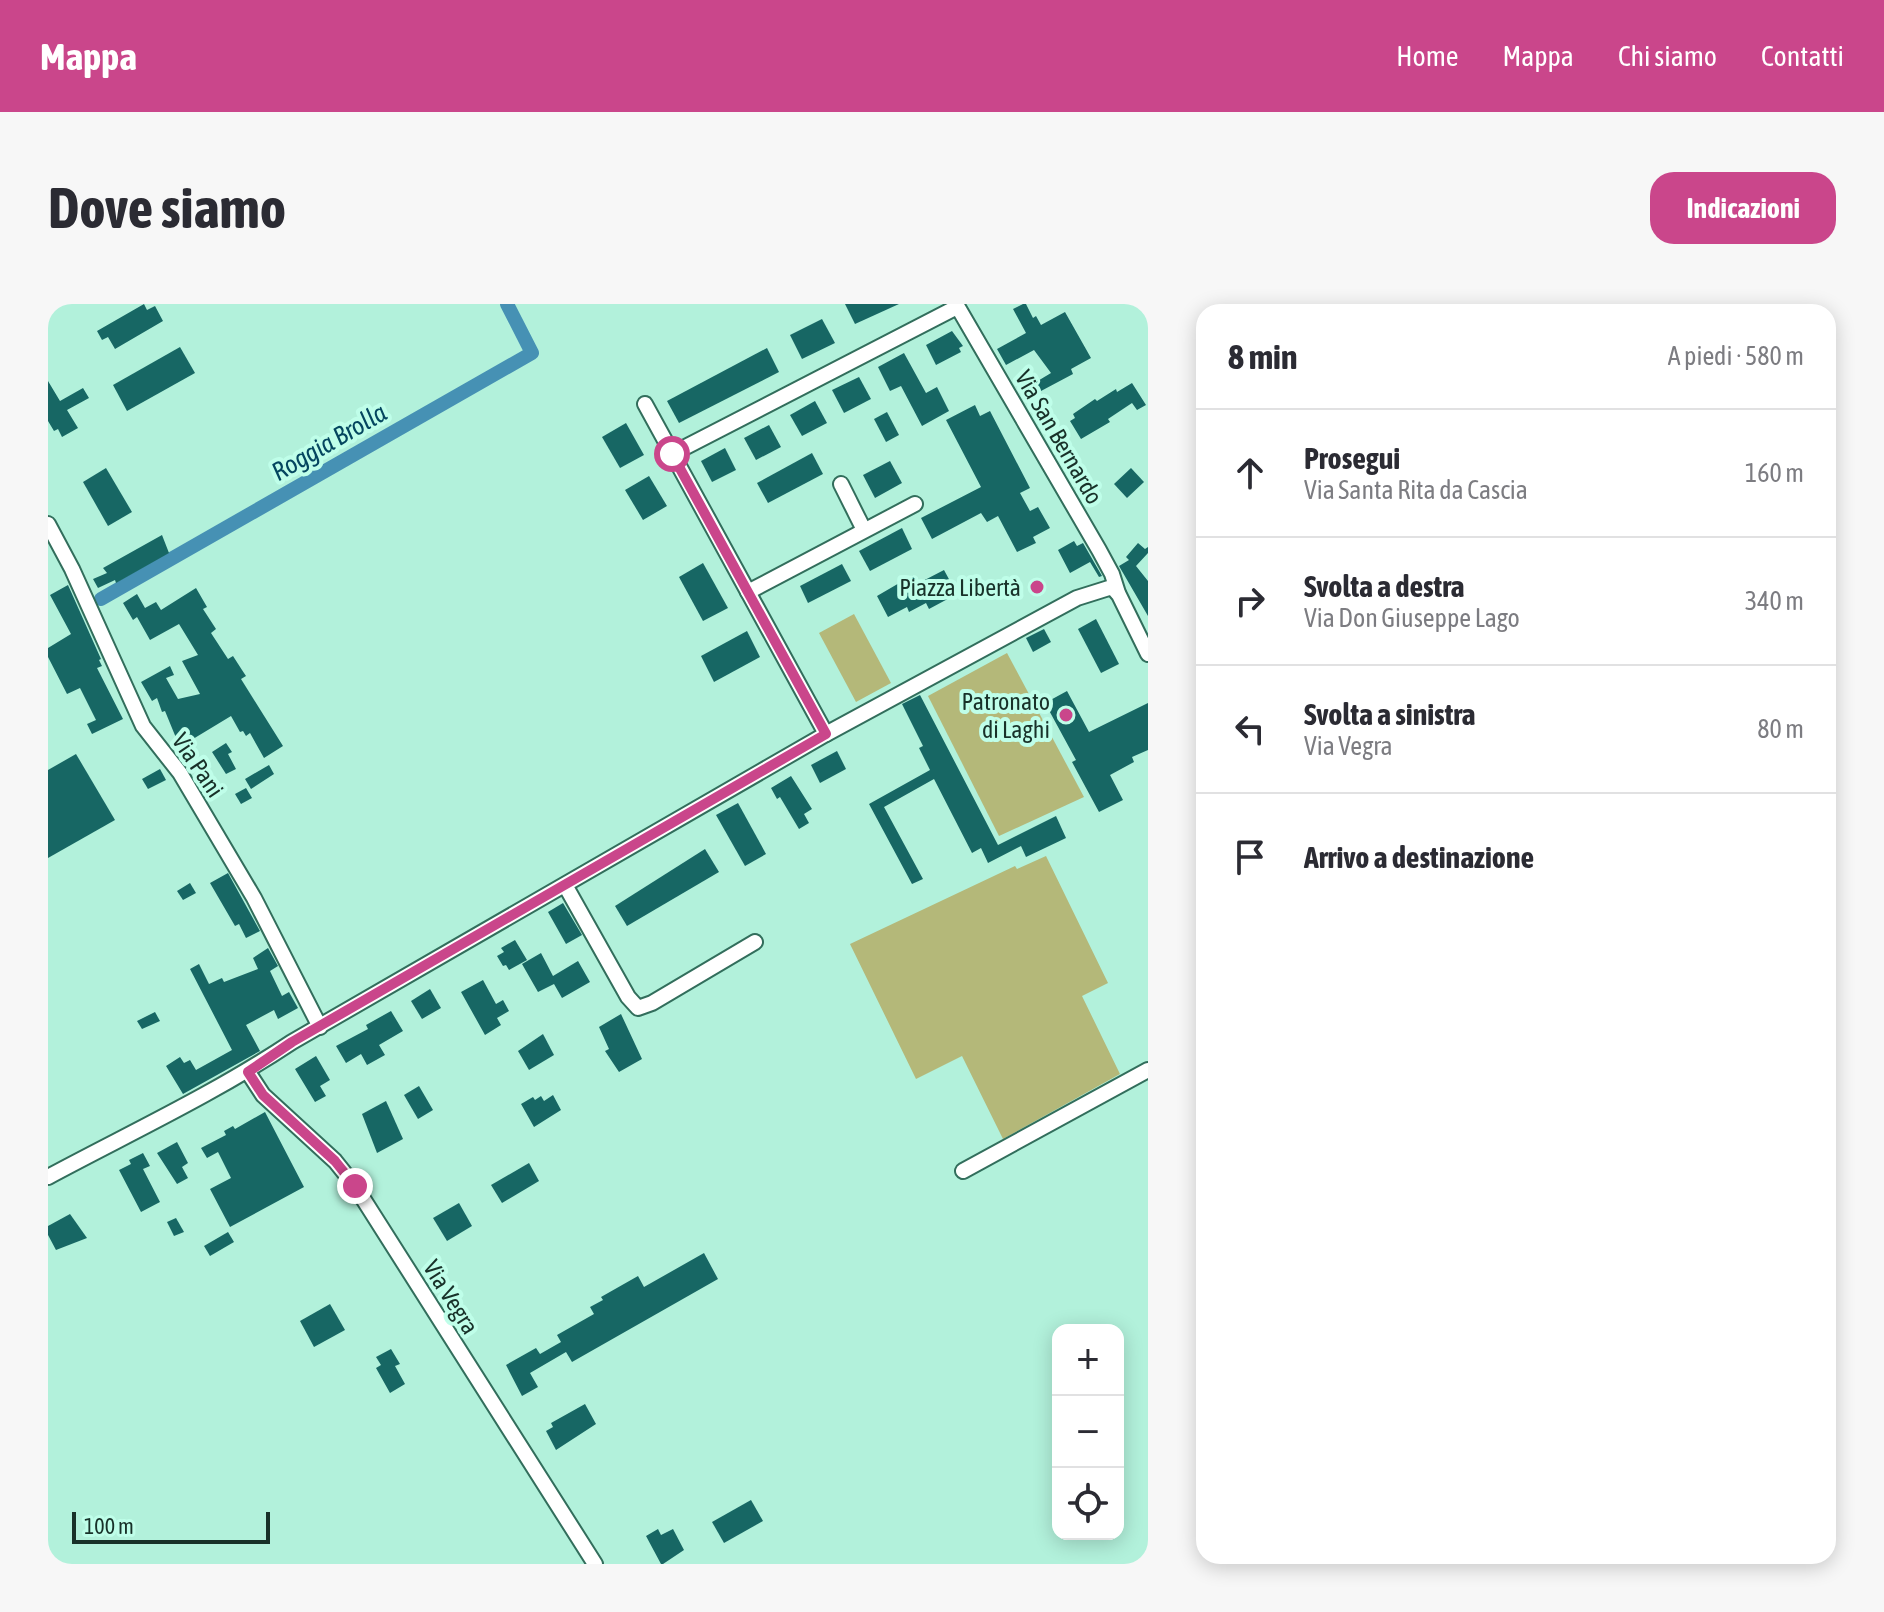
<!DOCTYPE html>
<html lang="it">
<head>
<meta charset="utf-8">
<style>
	body { margin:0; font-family:"Asap Condensed",sans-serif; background:#f7f7f7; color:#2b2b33 }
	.controls { position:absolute; right:24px; bottom:24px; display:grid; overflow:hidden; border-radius:16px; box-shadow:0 4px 20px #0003 }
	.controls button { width:72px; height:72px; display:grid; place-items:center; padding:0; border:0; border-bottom:2px solid #e1e1e2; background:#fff; color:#2b2b33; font:40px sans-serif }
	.scale { position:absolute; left:24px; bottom:20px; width:198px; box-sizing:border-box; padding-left:8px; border:4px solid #183129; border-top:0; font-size:22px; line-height:28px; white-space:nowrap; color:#183129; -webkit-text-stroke:6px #bffee9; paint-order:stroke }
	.stop { position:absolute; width:24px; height:24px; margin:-18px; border:6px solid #ca468b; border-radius:50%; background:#fff }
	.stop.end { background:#ca468b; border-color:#fff; box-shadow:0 2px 8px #0008 }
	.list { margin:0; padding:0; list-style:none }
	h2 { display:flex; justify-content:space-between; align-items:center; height:104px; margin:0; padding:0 32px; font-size:34px }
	h2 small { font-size:26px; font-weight:400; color:#7c7c81 }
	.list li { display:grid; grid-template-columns:52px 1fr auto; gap:24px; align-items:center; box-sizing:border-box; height:128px; padding:0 32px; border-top:2px solid #e1e1e2 }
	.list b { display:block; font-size:30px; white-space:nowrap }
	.list p { margin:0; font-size:26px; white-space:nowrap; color:#7c7c81 }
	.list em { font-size:26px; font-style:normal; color:#7c7c81 }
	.icon { flex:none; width:44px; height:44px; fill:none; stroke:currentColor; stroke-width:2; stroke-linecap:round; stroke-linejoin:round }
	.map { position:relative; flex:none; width:1100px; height:1260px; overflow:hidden; border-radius:24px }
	header { display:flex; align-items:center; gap:48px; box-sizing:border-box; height:112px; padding:0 40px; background:#ca468b; color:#fff }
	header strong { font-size:38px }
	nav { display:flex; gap:44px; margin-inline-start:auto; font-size:28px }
	.intro { display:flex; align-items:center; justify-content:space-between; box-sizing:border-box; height:192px; padding:0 48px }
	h1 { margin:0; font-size:56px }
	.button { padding:20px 36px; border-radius:24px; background:#ca468b; color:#fff; font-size:28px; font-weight:700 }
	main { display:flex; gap:48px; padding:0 48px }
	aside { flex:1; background:#fff; border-radius:24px; box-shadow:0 4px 20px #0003 }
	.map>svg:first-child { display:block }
</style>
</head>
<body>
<header>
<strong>Mappa</strong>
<nav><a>Home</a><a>Mappa</a><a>Chi siamo</a><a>Contatti</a></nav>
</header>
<div class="intro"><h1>Dove siamo</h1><a class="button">Indicazioni</a></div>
<main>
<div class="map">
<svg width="1100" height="1260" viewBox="0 0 1100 1260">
	<rect width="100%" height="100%" fill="#b2f1db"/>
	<!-- green -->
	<g fill="#b4b879">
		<path d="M 806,310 L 843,379 L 808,398 L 771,329 Z"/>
		<path d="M 959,349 L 1036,493 L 951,532 L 880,392 Z"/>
		<path d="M 998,552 L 1060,679 L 1034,692 L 1072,770 L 955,835 L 914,752 L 868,775 L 802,640 L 967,562 L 969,565 Z"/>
	</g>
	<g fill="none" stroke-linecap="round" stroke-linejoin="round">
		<!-- canal -->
		<path stroke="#4691b4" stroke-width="14" d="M 53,295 L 484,49 L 459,0"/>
	</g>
	<!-- building -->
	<g fill="#176764">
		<path d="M 96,0 L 99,6 L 107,2 L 115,17 L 67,45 L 60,33 L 54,36 L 49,27 Z"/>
		<path d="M 797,0 L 851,0 L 807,20 Z"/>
		<path d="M 975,0 L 978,0 L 985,14 L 988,12 L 993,21 L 1017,8 L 1043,54 L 1023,65 L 1025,70 L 993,87 L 988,78 L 1003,69 L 986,46 L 958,61 L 949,45 L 978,29 L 965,5 Z"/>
		<path d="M 774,15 L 787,39 L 754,55 L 742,31 Z"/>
		<path d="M 904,27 L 915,42 L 911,44 L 913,48 L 888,61 L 878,41 Z"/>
		<path d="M 132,43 L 147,69 L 79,107 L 65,81 Z"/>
		<path d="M 719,44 L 731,68 L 631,119 L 619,97 Z"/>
		<path d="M 856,49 L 878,89 L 889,83 L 901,107 L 874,122 L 853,82 L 842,87 L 830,63 Z"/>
		<path d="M 811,73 L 823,95 L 796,109 L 784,86 Z"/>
		<path d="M 0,77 L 12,97 L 35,84 L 41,94 L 19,106 L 30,124 L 14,133 L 10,125 L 6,127 L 0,117 Z"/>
		<path d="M 1084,79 L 1098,101 L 1089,106 L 1084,99 L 1060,115 L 1062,118 L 1033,135 L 1022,117 L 1027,114 L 1025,110 L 1047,95 L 1049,97 L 1068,85 L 1069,88 Z"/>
		<path d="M 767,97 L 779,119 L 754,132 L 742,111 Z"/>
		<path d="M 927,101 L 932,112 L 942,107 L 982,184 L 972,189 L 982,207 L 990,203 L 1002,224 L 985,233 L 988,239 L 969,248 L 950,212 L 939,218 L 933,209 L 884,235 L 873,214 L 933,183 L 898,116 Z"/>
		<path d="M 839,108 L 851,131 L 838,138 L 826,115 Z"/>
		<path d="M 578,119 L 596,151 L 572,164 L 554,133 Z"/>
		<path d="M 721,121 L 733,143 L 708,156 L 696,134 Z"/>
		<path d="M 677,144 L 688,166 L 664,178 L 653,157 Z"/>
		<path d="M 764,149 L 775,170 L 720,199 L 709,179 Z"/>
		<path d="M 842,157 L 854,179 L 827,194 L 815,171 Z"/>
		<path d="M 58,164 L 84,208 L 60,222 L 35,178 Z"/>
		<path d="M 1083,164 L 1096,178 L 1079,194 L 1066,180 Z"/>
		<path d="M 601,172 L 619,202 L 595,216 L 577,186 Z"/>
		<path d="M 854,224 L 864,245 L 822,267 L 811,247 Z"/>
		<path d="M 114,231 L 121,249 L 68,279 L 67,276 L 50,284 L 45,275 L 59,269 L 55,264 Z"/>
		<path d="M 1026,237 L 1029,242 L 1035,239 L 1054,272 L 1051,273 L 1042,258 L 1022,269 L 1010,246 Z"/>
		<path d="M 1090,239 L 1097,245 L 1100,243 L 1100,249 L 1088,262 L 1100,277 L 1100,312 L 1071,262 L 1081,256 L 1078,253 Z"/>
		<path d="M 655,259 L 680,304 L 655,317 L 631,273 Z"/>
		<path d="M 794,260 L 803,277 L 760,299 L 752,282 Z"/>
		<path d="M 896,266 L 909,290 L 881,305 L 878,299 L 861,308 L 859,303 L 840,313 L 829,292 L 865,271 L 869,280 Z"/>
		<path d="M 20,281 L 53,355 L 51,356 L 54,362 L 49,364 L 75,415 L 44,430 L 39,420 L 48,416 L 32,384 L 19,390 L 0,353 L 0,344 L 23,330 L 2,291 Z"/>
		<path d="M 148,284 L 159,303 L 155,305 L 168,325 L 163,329 L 180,355 L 185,352 L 194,366 L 198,372 L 193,375 L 235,442 L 216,454 L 202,429 L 198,432 L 195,427 L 192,428 L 183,412 L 145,435 L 147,438 L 133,446 L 117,407 L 114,408 L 109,394 L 104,397 L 93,378 L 122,362 L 126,371 L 118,374 L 130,395 L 152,390 L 134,357 L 150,351 L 131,320 L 102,336 L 89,313 L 85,316 L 75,299 L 89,290 L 97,304 L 108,298 L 113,306 Z"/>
		<path d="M 1048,315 L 1071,360 L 1053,369 L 1030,325 Z"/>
		<path d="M 996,325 L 1003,338 L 985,348 L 978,334 Z"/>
		<path d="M 699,327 L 712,353 L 666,378 L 653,352 Z"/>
		<path d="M 1019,387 L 1041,428 L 1100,399 L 1100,446 L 1084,453 L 1086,458 L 1062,471 L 1075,496 L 1051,508 L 1024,458 L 1028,456 L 997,399 Z"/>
		<path d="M 872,391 L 950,541 L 1008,512 L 1018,534 L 978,553 L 973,542 L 940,559 L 933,544 L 924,549 L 886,475 L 836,503 L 875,575 L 864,580 L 821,500 L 882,466 L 871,444 L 875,442 L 854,400 Z"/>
		<path d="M 178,439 L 184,448 L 180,450 L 188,465 L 178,470 L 164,448 Z"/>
		<path d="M 789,447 L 798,465 L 772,479 L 763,461 Z"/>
		<path d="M 28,450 L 67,516 L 0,554 L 0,466 Z"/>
		<path d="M 221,461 L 226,470 L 203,485 L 197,475 Z"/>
		<path d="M 112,465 L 118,476 L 100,485 L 94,475 Z"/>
		<path d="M 163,469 L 171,481 L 159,488 L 152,476 Z"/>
		<path d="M 743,472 L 764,505 L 756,510 L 761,519 L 751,525 L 732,493 L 729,495 L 723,484 Z"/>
		<path d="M 198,484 L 204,494 L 193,500 L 187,490 Z"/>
		<path d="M 690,499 L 718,550 L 697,562 L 668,511 Z"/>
		<path d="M 657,545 L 671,568 L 579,622 L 567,602 Z"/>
		<path d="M 180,569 L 212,627 L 198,634 L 191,620 L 187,622 L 162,579 Z"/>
		<path d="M 142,579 L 148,589 L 135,596 L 129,587 Z"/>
		<path d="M 515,599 L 534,631 L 518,640 L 500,608 Z"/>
		<path d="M 467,636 L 479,656 L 461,666 L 458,661 L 455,662 L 449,652 L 456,648 L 453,644 Z"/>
		<path d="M 220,644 L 230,662 L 222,667 L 234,692 L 241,688 L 250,704 L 230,715 L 226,706 L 198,721 L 212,747 L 135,790 L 118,762 L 132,753 L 136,759 L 142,756 L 148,766 L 184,746 L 142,665 L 151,660 L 161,680 L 174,674 L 176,678 L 210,665 L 205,654 Z"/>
		<path d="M 493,649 L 505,672 L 530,657 L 542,678 L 514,694 L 506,680 L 490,688 L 474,660 Z"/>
		<path d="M 435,676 L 448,700 L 455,696 L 461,707 L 449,714 L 453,721 L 437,731 L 413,688 Z"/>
		<path d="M 382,685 L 393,704 L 374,715 L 363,697 Z"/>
		<path d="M 343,707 L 355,727 L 331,741 L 337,751 L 319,761 L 313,750 L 298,759 L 288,742 L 320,725 L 318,721 Z"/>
		<path d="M 107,708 L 112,717 L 94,725 L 89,717 Z"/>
		<path d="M 573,710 L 594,755 L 571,768 L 557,747 L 561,745 L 551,723 Z"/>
		<path d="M 495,730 L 506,751 L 481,766 L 470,747 Z"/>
		<path d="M 268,752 L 282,776 L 272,782 L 278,792 L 267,798 L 247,765 Z"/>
		<path d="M 371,782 L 385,806 L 370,815 L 356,791 Z"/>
		<path d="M 505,791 L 513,806 L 486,823 L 473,800 L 485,793 L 487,796 L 493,792 L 496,797 Z"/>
		<path d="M 338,797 L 355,835 L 329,849 L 314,810 Z"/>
		<path d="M 217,808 L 256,883 L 182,923 L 162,885 L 183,874 L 170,848 L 159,854 L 153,844 L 178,831 L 176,827 L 185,822 L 187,825 Z"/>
		<path d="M 129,838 L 140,859 L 134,863 L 140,874 L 129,880 L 109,849 Z"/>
		<path d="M 95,849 L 102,862 L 95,865 L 112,898 L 93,908 L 71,866 L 83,860 L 81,856 Z"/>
		<path d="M 481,859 L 491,877 L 454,899 L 443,881 Z"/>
		<path d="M 411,899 L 424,922 L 399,937 L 385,914 Z"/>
		<path d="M 22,910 L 39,934 L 8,946 L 0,931 L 0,922 Z"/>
		<path d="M 128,914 L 136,928 L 126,932 L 119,918 Z"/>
		<path d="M 180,928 L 186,938 L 162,952 L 156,942 Z"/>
		<path d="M 656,949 L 670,975 L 524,1058 L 518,1048 L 482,1069 L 490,1083 L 474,1092 L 458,1061 L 488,1044 L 492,1050 L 513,1038 L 509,1031 L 546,1010 L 542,1003 L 555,996 L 553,993 L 590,972 L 596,983 Z"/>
		<path d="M 282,1000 L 297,1026 L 266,1043 L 252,1017 Z"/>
		<path d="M 343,1045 L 352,1060 L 347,1062 L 357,1080 L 342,1089 L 328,1064 L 333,1061 L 328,1053 Z"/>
		<path d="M 537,1100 L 548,1120 L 508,1146 L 498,1127 L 505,1123 L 503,1119 Z"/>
		<path d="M 703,1196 L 715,1217 L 676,1239 L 664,1218 Z"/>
		<path d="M 610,1225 L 613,1231 L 625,1225 L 636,1246 L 615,1260 L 613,1260 L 598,1232 Z"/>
	</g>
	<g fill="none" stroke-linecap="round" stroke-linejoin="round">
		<defs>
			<g id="minor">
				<path d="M 908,0 L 1051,246 L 1064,270 L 1070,289"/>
				<path d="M 597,100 L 778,430"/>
				<path d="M 624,150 L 909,3"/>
				<path d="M 793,180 L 816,226"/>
				<path d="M 0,220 L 24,265 L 95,422 L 132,469 L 206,594 L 272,723"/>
				<path d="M 700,288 L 867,200"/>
				<path d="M 517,581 L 580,693 L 590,704 L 604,699 L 707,638"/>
				<path d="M 200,768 L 215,791 L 287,857 L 307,882 L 547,1260"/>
				<path d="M 915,867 L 1100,766"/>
				<path d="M 0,873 C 82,829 166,790 244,738 L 778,430 L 1029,294 L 1064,283 L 1071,291 L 1100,350"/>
			</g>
		</defs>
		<!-- minor casing -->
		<use href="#minor" stroke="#326e5c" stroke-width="18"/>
		<!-- minor -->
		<use href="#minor" stroke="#fff" stroke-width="14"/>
	</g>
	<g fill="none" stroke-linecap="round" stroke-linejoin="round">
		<!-- route -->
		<path stroke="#ca468b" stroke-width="10" d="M 307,882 L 287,857 L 215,791 L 200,768 L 244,738 L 778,430 L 624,150"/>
	</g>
	<!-- markers -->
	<g fill="#ca468b" stroke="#bffee9" stroke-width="3">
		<circle cx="989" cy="283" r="8"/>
		<circle cx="1018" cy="411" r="8"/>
	</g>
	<g text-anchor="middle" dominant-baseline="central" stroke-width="8" stroke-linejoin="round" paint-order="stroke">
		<!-- street labels -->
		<g font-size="24" fill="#183129" stroke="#bffee9">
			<text transform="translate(1011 133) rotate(60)">Via San Bernardo</text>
			<text transform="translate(150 461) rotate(56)">Via Pani</text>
			<text transform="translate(403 993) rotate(58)">Via Vegra</text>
		</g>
		<!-- poi labels -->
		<g font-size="24" fill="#183129" stroke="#bffee9" text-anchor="end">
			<text x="973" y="283">Piazza Libertà</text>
			<text x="1002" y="397">Patronato<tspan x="1002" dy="28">di Laghi</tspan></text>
		</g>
		<!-- water labels -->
		<g font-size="26" font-style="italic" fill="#04465f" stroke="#bffee9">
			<text transform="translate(281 138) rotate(-30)">Roggia Brolla</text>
		</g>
	</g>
</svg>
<div class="controls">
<button>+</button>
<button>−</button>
<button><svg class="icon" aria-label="locate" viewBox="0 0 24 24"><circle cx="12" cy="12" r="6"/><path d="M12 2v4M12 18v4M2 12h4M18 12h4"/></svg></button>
</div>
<div class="scale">100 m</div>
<div class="stop" style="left:624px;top:150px"></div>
<div class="stop end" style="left:307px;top:882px"></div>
</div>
<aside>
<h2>8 min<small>A piedi · 580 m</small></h2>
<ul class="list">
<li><svg class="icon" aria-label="ahead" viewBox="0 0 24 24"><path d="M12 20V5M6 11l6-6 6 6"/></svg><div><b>Prosegui</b><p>Via Santa Rita da Cascia</p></div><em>160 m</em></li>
<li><svg class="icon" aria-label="right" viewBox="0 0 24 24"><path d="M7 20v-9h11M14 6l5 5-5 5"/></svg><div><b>Svolta a destra</b><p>Via Don Giuseppe Lago</p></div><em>340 m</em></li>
<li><svg class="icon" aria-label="left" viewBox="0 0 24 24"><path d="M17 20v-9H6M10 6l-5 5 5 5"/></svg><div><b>Svolta a sinistra</b><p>Via Vegra</p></div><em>80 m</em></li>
<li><svg class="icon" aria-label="arrive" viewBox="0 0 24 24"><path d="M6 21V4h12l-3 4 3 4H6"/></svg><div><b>Arrivo a destinazione</b></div></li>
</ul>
</aside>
</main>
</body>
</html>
